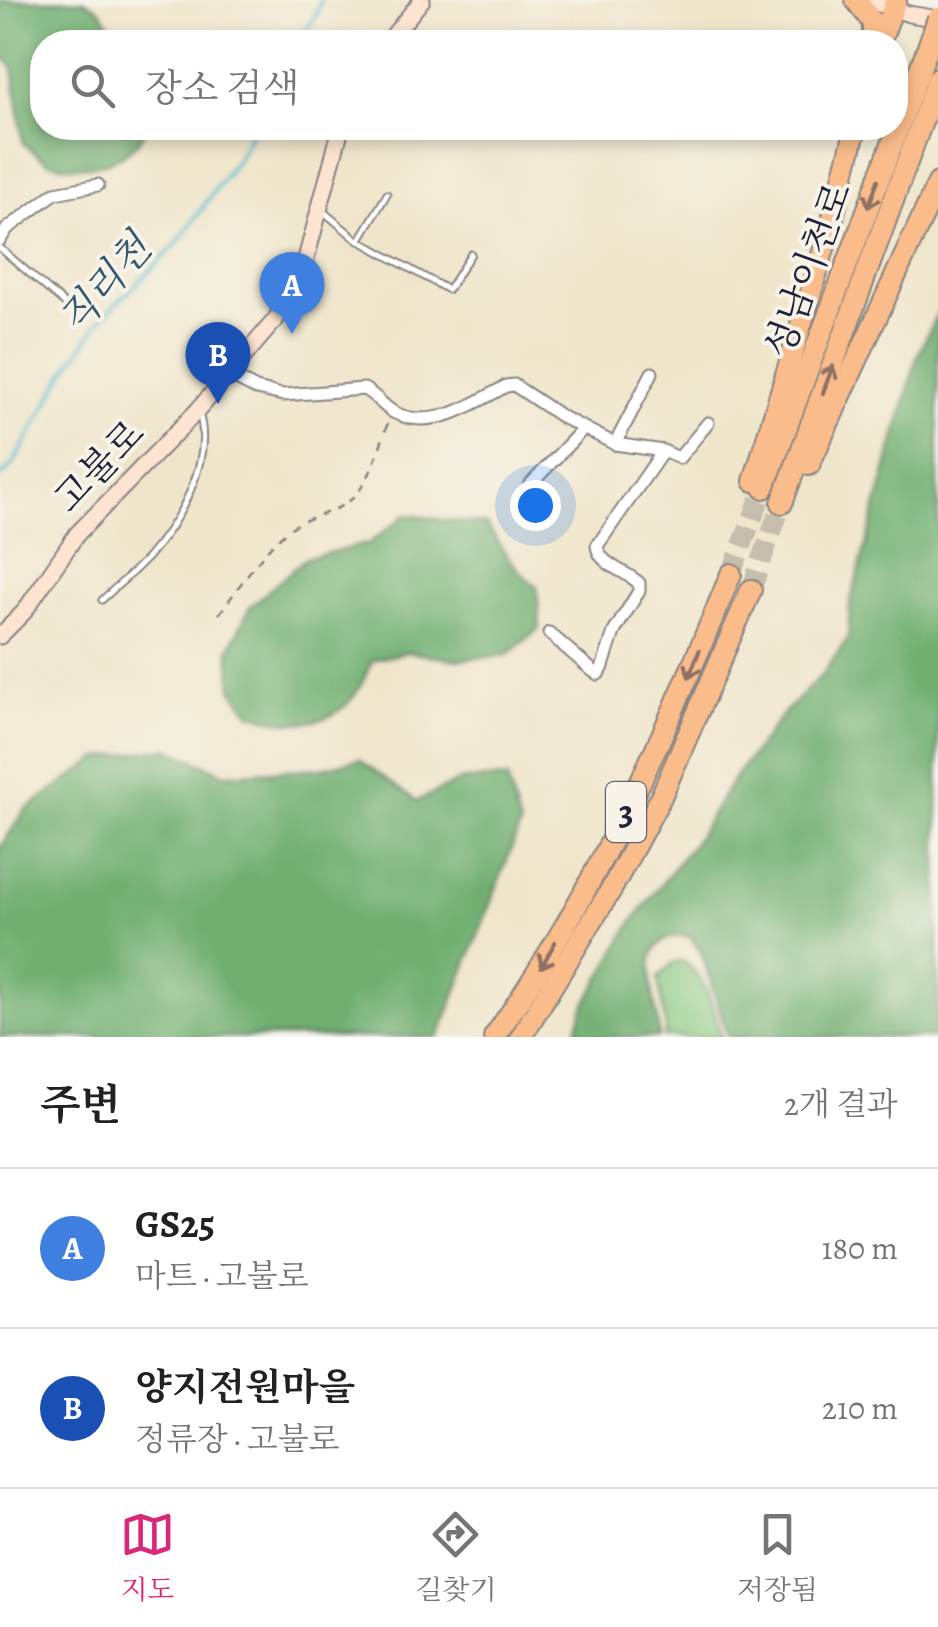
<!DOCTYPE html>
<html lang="ko">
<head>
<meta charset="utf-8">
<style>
	body { margin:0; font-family:Alegreya,"Noto Serif KR",serif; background:#f6f6f6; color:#202124 }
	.you { position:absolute; left:535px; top:505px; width:35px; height:35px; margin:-25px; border:8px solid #fff; border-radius:50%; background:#1a73e8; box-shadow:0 0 0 15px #1a73e833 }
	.badge { display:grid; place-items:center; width:65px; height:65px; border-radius:50%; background:#db2777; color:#fff; font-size:32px; font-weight:700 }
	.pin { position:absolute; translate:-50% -82px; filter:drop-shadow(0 2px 5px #0008) }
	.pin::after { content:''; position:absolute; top:52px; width:35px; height:30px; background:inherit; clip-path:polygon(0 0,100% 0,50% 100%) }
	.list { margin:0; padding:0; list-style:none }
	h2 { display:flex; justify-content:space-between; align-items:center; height:130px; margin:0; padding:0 40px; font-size:42px }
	h2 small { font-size:32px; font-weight:400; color:#757577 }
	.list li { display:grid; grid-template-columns:65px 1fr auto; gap:30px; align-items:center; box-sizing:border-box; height:160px; padding:0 40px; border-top:2px solid #e0e0e0 }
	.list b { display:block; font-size:38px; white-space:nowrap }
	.list p { margin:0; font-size:32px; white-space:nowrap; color:#757577 }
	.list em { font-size:32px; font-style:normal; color:#757577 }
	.icon { flex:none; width:55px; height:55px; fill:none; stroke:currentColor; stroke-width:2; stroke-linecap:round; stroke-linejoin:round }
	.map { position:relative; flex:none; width:938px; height:1037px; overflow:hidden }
	.search { position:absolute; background:#fff; box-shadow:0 5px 15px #0003; left:30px; right:30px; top:30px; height:110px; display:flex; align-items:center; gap:25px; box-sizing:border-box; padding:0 35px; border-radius:40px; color:#757577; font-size:38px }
	.sheet { height:450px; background:#fff }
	nav { display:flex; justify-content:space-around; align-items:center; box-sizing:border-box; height:140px; border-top:2px solid #e0e0e0; background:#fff; font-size:28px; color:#757577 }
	nav a { display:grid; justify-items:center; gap:5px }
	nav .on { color:#db2777 }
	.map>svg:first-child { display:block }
</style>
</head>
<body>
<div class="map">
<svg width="938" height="1037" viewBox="0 0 938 1037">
	<rect width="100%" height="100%" fill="#f7f3e8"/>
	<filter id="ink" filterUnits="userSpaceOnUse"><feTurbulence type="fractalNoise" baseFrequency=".01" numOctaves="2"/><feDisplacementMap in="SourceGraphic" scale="20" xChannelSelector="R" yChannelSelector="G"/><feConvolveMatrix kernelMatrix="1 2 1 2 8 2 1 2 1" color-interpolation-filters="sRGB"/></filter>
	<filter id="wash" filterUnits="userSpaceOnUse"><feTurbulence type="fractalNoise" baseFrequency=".0048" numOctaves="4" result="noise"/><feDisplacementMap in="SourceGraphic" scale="40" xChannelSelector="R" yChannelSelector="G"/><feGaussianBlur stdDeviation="2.25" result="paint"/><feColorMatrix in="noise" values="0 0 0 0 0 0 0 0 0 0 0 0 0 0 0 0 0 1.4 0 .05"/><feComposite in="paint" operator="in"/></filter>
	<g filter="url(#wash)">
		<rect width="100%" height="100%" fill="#efe5ca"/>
		<!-- green -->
		<path fill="#8acb83" stroke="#56765f" stroke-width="2.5" d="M 682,961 C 707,975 714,1011 721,1037 L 664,1037 L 666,1029 L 658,978 L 672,964 Z"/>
		<!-- forest -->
		<g fill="#6faf71" stroke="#486856" stroke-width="2.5">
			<path d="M 0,0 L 84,0 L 100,10 L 121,42 L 42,42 L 42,128 L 146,128 C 131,164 85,173 49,162 C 40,159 31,149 23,143 L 13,67 L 0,53 Z"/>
			<path d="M 938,312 L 938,1037 L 728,1037 L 701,952 L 689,936 C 626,932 660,1005 659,1037 L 575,1037 L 583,1009 L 633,921 L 697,838 L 735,777 L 784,713 L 824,673 L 848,638 L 850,604 L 917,357 Z"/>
			<path d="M 406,515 L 487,525 C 502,549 515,570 537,587 L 540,628 L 507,655 L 457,660 L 408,652 L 373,660 C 367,671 362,686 354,696 C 326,732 287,725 250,713 L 232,689 L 229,650 L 250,607 L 306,558 L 368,544 Z"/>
			<path d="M 168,748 L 225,774 L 322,768 L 359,759 L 417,801 L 462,780 L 507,778 L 520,826 L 439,1037 L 0,1037 L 0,848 L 25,810 L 99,758 Z"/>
		</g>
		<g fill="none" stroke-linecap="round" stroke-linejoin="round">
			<!-- stream -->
			<g stroke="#54bbd2" stroke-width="4">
				<path d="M 297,42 L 317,14 L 320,0"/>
				<path d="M 0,477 L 12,466 L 66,371 L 102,318 L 176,245 L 242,152 L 253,128"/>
			</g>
		</g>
	</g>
	<g filter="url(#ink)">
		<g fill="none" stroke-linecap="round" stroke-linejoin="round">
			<!-- highway-tunnel -->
			<g stroke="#c6bead" stroke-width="20" stroke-dasharray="20 10" stroke-linecap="butt">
				<path d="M 731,574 L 764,488"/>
				<path d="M 751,590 L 782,503"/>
			</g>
			<defs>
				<g id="lane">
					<path d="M 324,212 L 355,238 L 448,290 L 471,254"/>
					<path d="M 359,241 L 387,194"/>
					<path d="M 0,248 L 67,306"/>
					<path d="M 102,600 C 117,586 134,572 148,557 C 179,522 214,461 199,413"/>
				</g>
				<g id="street">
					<path d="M 0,240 L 7,229 L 55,193 L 98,185"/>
					<path d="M 229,375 L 256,389 L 283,395 L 364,389 C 376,395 383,407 395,413 C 434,431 473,404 506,386 L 514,385 L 562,417 L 615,444 L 663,451 L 597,546 C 599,564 625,571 639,583 L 639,591 L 614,632 L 602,669 L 598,674 L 593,671 L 549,633"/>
					<path d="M 615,444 L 652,373"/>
					<path d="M 663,451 L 679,458 L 708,423"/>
					<path d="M 529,486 L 584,428"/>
				</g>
				<g id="secondary">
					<path d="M 868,0 L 909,14 L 938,19"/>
					<path d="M 388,42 L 422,0"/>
					<path d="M 0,636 L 24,612 L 77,534 L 198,410 L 276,319 L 306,259 L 341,128"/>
				</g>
				<g id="highway">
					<path d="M 856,0 L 873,23 L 873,42"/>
					<path d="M 880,42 L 896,0"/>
					<path d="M 809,465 L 938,183"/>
					<path d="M 754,481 L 831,225 L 856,128"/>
					<path d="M 764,488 L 928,47"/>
					<path d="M 782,503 L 938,78"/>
					<path d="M 494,1037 C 595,895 665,734 731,574"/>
					<path d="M 521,1037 L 612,888 L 660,799 L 751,590"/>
				</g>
			</defs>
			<!-- lane casing -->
			<use href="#lane" stroke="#888482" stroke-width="9"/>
			<!-- street casing -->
			<use href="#street" stroke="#888482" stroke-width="15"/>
			<!-- secondary casing -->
			<use href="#secondary" stroke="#888482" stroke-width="19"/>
			<!-- highway casing -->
			<use href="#highway" stroke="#888482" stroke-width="24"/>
			<!-- path -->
			<path stroke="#888482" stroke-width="2.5" stroke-dasharray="8 8" stroke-linecap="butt" d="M 219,614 C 240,586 261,552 288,530 C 305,517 327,515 345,504 C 370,488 379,449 388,422"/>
			<!-- lane -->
			<use href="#lane" stroke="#fff" stroke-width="5"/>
			<!-- street -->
			<use href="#street" stroke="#fff" stroke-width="11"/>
			<!-- secondary -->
			<use href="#secondary" stroke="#fde4d1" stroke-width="15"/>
			<!-- highway -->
			<use href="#highway" stroke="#fabc8b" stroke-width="20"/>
			<defs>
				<path id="highway-bridge" d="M 928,47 L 938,18"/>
			</defs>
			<!-- highway-bridge casing -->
			<use href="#highway-bridge" stroke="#888482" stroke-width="24" stroke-linecap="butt"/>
			<!-- highway-bridge -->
			<use href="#highway-bridge" stroke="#fabc8b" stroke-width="20"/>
		</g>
		<!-- one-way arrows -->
		<defs><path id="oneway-shaft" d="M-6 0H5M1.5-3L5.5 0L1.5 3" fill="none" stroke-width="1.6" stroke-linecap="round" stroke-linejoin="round" transform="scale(2.5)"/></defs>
		<g stroke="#8e6f63">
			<use href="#oneway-shaft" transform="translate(873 194) rotate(110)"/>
			<use href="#oneway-shaft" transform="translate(828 379) rotate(-70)"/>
			<use href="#oneway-shaft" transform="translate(694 664) rotate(112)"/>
			<use href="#oneway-shaft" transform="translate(548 955) rotate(119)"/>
		</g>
	</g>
	<g text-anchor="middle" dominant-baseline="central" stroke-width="8" stroke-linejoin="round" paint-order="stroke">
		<!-- shield labels -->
		<rect fill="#f7f3e8" stroke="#62616f" stroke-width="2.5" x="606" y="782" width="40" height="60" rx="8"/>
		<g font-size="35" font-weight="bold" fill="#22223b">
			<text x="626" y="812">3</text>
		</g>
		<!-- street labels -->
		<g font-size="38" fill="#22223b" stroke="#f7f3e8">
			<text transform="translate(808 270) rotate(-70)">성남이천로</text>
			<text transform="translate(99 466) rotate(-46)">고불로</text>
		</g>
		<!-- water labels -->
		<g font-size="40" font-style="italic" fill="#345870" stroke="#f7f3e8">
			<text transform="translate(105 284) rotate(-49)">직리천</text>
		</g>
	</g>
</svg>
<div class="you"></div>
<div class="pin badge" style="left:292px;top:334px;background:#3f7fe0">A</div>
<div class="pin badge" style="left:218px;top:404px;background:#1a4fb4">B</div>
<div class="search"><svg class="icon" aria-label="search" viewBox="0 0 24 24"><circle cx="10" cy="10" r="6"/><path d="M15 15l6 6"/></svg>장소 검색</div>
</div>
<section class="sheet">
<h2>주변<small>2개 결과</small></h2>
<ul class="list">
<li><span class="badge" style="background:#3f7fe0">A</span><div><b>GS25</b><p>마트 · 고불로</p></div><em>180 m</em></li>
<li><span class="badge" style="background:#1a4fb4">B</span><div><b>양지전원마을</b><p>정류장 · 고불로</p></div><em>210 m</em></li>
</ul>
</section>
<nav>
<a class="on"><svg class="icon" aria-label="map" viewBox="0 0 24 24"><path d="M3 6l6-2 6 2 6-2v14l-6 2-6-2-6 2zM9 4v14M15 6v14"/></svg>지도</a>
<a><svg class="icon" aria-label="directions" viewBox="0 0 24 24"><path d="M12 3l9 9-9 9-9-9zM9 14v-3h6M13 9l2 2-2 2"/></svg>길찾기</a>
<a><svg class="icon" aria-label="saved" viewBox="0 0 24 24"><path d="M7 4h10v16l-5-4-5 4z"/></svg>저장됨</a>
</nav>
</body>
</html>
